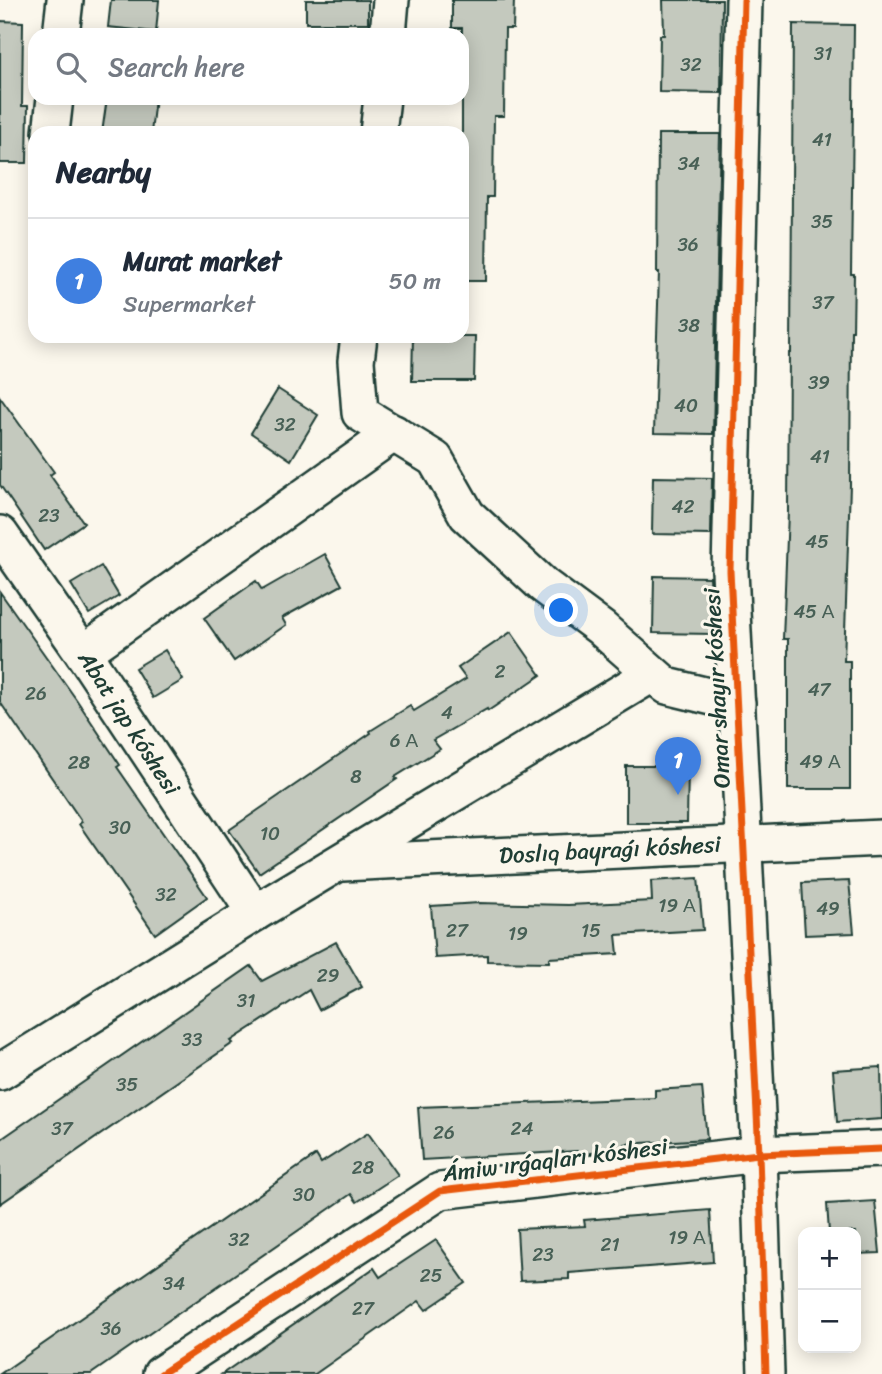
<!DOCTYPE html>
<html lang="en">
<head>
<meta charset="utf-8">
<style>
	body { margin:0; font-family:Sriracha,sans-serif; background:#f2f2f3; color:#1f2937 }
	.controls { position:absolute; right:21px; bottom:21px; display:grid; overflow:hidden; border-radius:14px; box-shadow:0 4px 18px #0003 }
	.controls button { width:63px; height:63px; display:grid; place-items:center; padding:0; border:0; border-bottom:2px solid #e0e1e3; background:#fff; color:#1f2937; font:35px sans-serif }
	.you { position:absolute; left:562px; top:611px; width:24px; height:24px; margin:-18px; border:5px solid #fff; border-radius:50%; background:#1a73e8; box-shadow:0 0 0 10px #1a73e833 }
	.badge { display:grid; place-items:center; width:46px; height:46px; border-radius:50%; background:#ea580c; color:#fff; font-size:23px; font-weight:700 }
	.pin { position:absolute; translate:-50% -58px; filter:drop-shadow(0 2px 4px #0008) }
	.pin::after { content:''; position:absolute; top:37px; width:24px; height:21px; background:inherit; clip-path:polygon(0 0,100% 0,50% 100%) }
	.list { margin:0; padding:0; list-style:none }
	h2 { display:flex; justify-content:space-between; align-items:center; height:91px; margin:0; padding:0 28px; font-size:30px }
	h2 small { font-size:23px; font-weight:400; color:#747a83 }
	.list li { display:grid; grid-template-columns:46px 1fr auto; gap:21px; align-items:center; box-sizing:border-box; height:126px; padding:0 28px; border-top:2px solid #e0e1e3 }
	.list b { display:block; font-size:26px; white-space:nowrap }
	.list p { margin:0; font-size:23px; white-space:nowrap; color:#747a83 }
	.list em { font-size:23px; font-style:normal; color:#747a83 }
	.icon { flex:none; width:38px; height:38px; fill:none; stroke:currentColor; stroke-width:2; stroke-linecap:round; stroke-linejoin:round }
	.map { position:relative; flex:none; width:882px; height:1374px; overflow:hidden }
	.search { position:absolute; background:#fff; box-shadow:0 4px 18px #0003; left:28px; top:28px; width:441px; height:77px; display:flex; align-items:center; gap:18px; box-sizing:border-box; padding:0 24px; border-radius:21px; color:#747a83; font-size:26px }
	.panel { position:absolute; background:#fff; box-shadow:0 4px 18px #0003; left:28px; top:126px; width:441px; height:217px; border-radius:21px }
	.map>svg:first-child { display:block }
</style>
</head>
<body>
<div class="map">
<svg width="882" height="1374" viewBox="0 0 882 1374">
	<rect width="100%" height="100%" fill="#fbf7ec"/>
	<filter id="ink" filterUnits="userSpaceOnUse"><feTurbulence type="fractalNoise" baseFrequency=".0143" numOctaves="2"/><feDisplacementMap in="SourceGraphic" scale="14" xChannelSelector="R" yChannelSelector="G"/><feConvolveMatrix kernelMatrix="1 2 1 2 8 2 1 2 1" color-interpolation-filters="sRGB"/></filter>
	<g filter="url(#ink)">
		<!-- building -->
		<g fill="#c4c9be" stroke="#1f3d34" stroke-width="2">
			<path d="M 111,0 L 159,0 L 156,32 L 108,27 Z"/>
			<rect x="306" y="0" width="62" height="23"/>
			<path d="M 452,0 L 514,0 L 513,29 L 505,29 L 504,116 L 494,116 L 493,197 L 487,197 L 486,281 L 462,281 L 462,28 L 452,28 Z"/>
			<path d="M 663,0 L 722,0 L 721,93 L 659,92 L 660,35 L 664,35 Z"/>
			<path d="M 0,21 L 23,22 L 22,106 L 28,106 L 27,163 L 0,163 Z"/>
			<path d="M 793,24 L 854,25 L 851,274 L 854,274 L 853,331 L 851,331 L 850,485 L 844,661 L 850,661 L 850,789 L 788,789 L 788,639 L 783,639 L 788,512 L 789,353 L 791,353 Z"/>
			<path d="M 107,98 L 155,98 L 151,133 L 102,133 Z"/>
			<path d="M 658,134 L 720,134 L 713,434 L 654,433 L 659,272 L 657,272 Z"/>
			<path d="M 413,336 L 475,336 L 474,381 L 412,381 Z"/>
			<path d="M 278,389 L 318,415 L 291,460 L 251,433 Z"/>
			<path d="M 0,397 L 54,472 L 50,475 L 84,523 L 44,550 L 0,485 Z"/>
			<path d="M 653,477 L 712,478 L 711,535 L 652,534 Z"/>
			<path d="M 325,554 L 342,585 L 282,618 L 286,625 L 234,661 L 204,618 L 256,581 L 262,590 Z"/>
			<path d="M 101,566 L 119,596 L 89,614 L 71,584 Z"/>
			<path d="M 654,576 L 710,577 L 713,634 L 653,633 Z"/>
			<path d="M 0,592 L 76,699 L 120,765 L 117,767 L 207,897 L 155,934 L 79,824 L 82,822 L 0,702 Z"/>
			<path d="M 511,632 L 541,675 L 488,711 L 487,709 L 433,740 L 440,749 L 395,777 L 397,779 L 259,873 L 229,830 L 371,733 L 370,731 L 410,706 L 414,711 L 466,679 L 458,668 Z"/>
			<path d="M 165,650 L 183,680 L 153,698 L 135,668 Z"/>
			<path d="M 626,766 L 688,766 L 687,823 L 626,823 Z"/>
			<path d="M 698,878 L 703,930 L 616,935 L 618,954 L 549,958 L 549,962 L 487,961 L 487,955 L 435,958 L 431,906 L 479,903 L 568,905 L 652,901 L 651,881 Z"/>
			<path d="M 849,881 L 854,933 L 805,935 L 802,883 Z"/>
			<path d="M 336,942 L 362,987 L 319,1010 L 309,990 L 231,1041 L 233,1043 L 0,1204 L 0,1140 L 251,966 L 262,981 Z"/>
			<path d="M 881,1067 L 882,1119 L 837,1122 L 833,1070 Z"/>
			<path d="M 702,1087 L 707,1139 L 625,1144 L 625,1149 L 591,1153 L 577,1154 L 577,1151 L 422,1160 L 418,1107 L 655,1098 L 655,1090 Z"/>
			<path d="M 368,1133 L 398,1175 L 357,1202 L 351,1194 L 91,1374 L 0,1374 L 316,1155 L 321,1163 Z"/>
			<path d="M 875,1201 L 880,1253 L 856,1254 L 856,1232 L 829,1232 L 827,1204 Z"/>
			<path d="M 710,1210 L 713,1262 L 569,1273 L 569,1279 L 520,1281 L 517,1229 L 585,1226 L 584,1220 Z"/>
			<path d="M 436,1240 L 466,1283 L 426,1310 L 419,1301 L 315,1374 L 222,1374 L 374,1268 L 380,1277 Z"/>
		</g>
		<g fill="none" stroke-linecap="round" stroke-linejoin="round">
			<defs>
				<g id="minor">
					<path d="M 744,0 L 730,571 L 759,1154 L 766,1374"/>
					<path d="M 61,35 L 65,0"/>
					<path d="M 388,35 L 391,0"/>
					<path d="M 51,133 L 55,98"/>
					<path d="M 378,133 L 382,98"/>
					<path d="M 359,336 L 356,361 L 360,413 L 435,459 L 467,515 L 543,585 L 601,628 L 667,686 L 737,703"/>
					<path d="M 0,534 L 83,653 L 255,913"/>
					<path d="M 83,653 L 394,433"/>
					<path d="M 342,863 L 882,838"/>
					<path d="M 0,1072 L 255,913 L 652,674"/>
					<path d="M 161,1374 L 440,1191 L 759,1154 L 882,1149"/>
				</g>
			</defs>
			<!-- minor casing -->
			<use href="#minor" stroke="#1f3d34" stroke-width="40"/>
			<!-- minor -->
			<use href="#minor" stroke="#fbf7ec" stroke-width="35"/>
			<defs>
				<g id="cycleway">
					<path d="M 744,0 L 730,571 L 759,1154 L 766,1374"/>
					<path d="M 161,1374 L 440,1191 L 759,1154 L 882,1149"/>
				</g>
			</defs>
			<!-- cycleway casing -->
			<use href="#cycleway" stroke="#fbf7ec" stroke-width="11"/>
			<!-- cycleway -->
			<use href="#cycleway" stroke="#e8590c" stroke-width="7"/>
		</g>
	</g>
	<g text-anchor="middle" dominant-baseline="central" stroke-width="6" stroke-linejoin="round" paint-order="stroke">
		<!-- number labels -->
		<g font-size="19" fill="#486056">
			<text x="823" y="53">31</text>
			<text x="691" y="64">32</text>
			<text x="822" y="139">41</text>
			<text x="689" y="163">34</text>
			<text x="822" y="221">35</text>
			<text x="688" y="244">36</text>
			<text x="823" y="302">37</text>
			<text x="689" y="325">38</text>
			<text x="819" y="382">39</text>
			<text x="686" y="405">40</text>
			<text x="285" y="424">32</text>
			<text x="820" y="456">41</text>
			<text x="683" y="506">42</text>
			<text x="49" y="515">23</text>
			<text x="817" y="541">45</text>
			<text x="814" y="611">45 А</text>
			<text x="500" y="671">2</text>
			<text x="819" y="689">47</text>
			<text x="36" y="693">26</text>
			<text x="447" y="712">4</text>
			<text x="404" y="740">6 А</text>
			<text x="820" y="761">49 А</text>
			<text x="79" y="762">28</text>
			<text x="356" y="776">8</text>
			<text x="120" y="827">30</text>
			<text x="270" y="833">10</text>
			<text x="166" y="894">32</text>
			<text x="677" y="905">19 А</text>
			<text x="828" y="908">49</text>
			<text x="457" y="930">27</text>
			<text x="591" y="930">15</text>
			<text x="518" y="933">19</text>
			<text x="328" y="975">29</text>
			<text x="246" y="1000">31</text>
			<text x="192" y="1039">33</text>
			<text x="127" y="1084">35</text>
			<text x="62" y="1128">37</text>
			<text x="522" y="1128">24</text>
			<text x="444" y="1132">26</text>
			<text x="363" y="1167">28</text>
			<text x="304" y="1194">30</text>
			<text x="687" y="1237">19 А</text>
			<text x="239" y="1239">32</text>
			<text x="610" y="1244">21</text>
			<text x="543" y="1254">23</text>
			<text x="431" y="1275">25</text>
			<text x="174" y="1283">34</text>
			<text x="363" y="1308">27</text>
			<text x="111" y="1328">36</text>
		</g>
		<!-- street labels -->
		<g font-size="23" fill="#1f3d34" stroke="#fbf7ec">
			<text transform="translate(717 688) rotate(-93)">Omar shayır kóshesi</text>
			<text transform="translate(129 723) rotate(57)">Abat jap kóshesi</text>
			<text transform="translate(610 850) rotate(-3)">Doslıq bayraǵı kóshesi</text>
			<text transform="translate(555 1160) rotate(-7)">Ámiw ırǵaqları kóshesi</text>
		</g>
	</g>
</svg>
<div class="controls">
<button>+</button>
<button>−</button>
</div>
<div class="you"></div>
<div class="pin badge" style="left:678px;top:795px;background:#3f7fe0">1</div>
<div class="search"><svg class="icon" aria-label="search" viewBox="0 0 24 24"><circle cx="10" cy="10" r="6"/><path d="M15 15l6 6"/></svg>Search here</div>
<section class="panel">
<h2>Nearby<small></small></h2>
<ul class="list">
<li><span class="badge" style="background:#3f7fe0">1</span><div><b>Murat market</b><p>Supermarket</p></div><em>50 m</em></li>
</ul>
</section>
</div>
</body>
</html>
